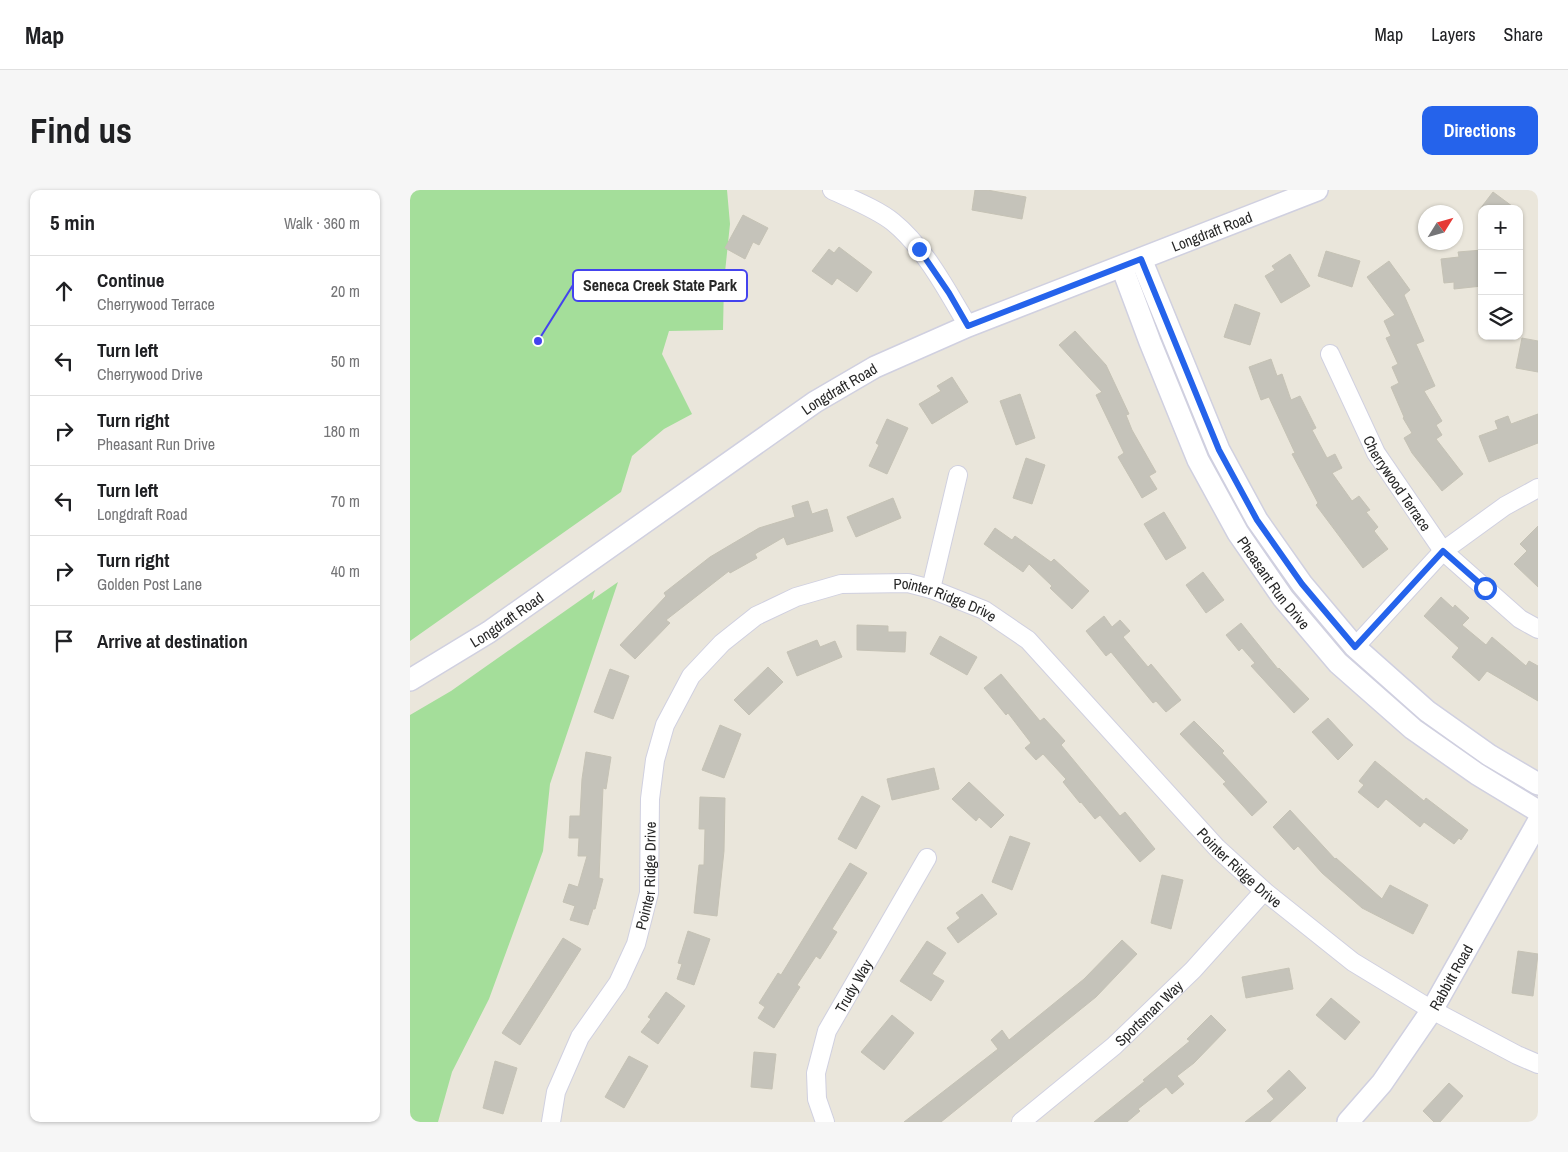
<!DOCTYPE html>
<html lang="en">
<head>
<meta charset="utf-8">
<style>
	body { margin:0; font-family:"Archivo Narrow",sans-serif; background:#f6f6f6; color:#202124 }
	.controls { position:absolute; right:15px; top:15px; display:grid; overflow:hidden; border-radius:10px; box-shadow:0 1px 4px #0004 }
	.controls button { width:45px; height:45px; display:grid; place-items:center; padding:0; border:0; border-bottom:1px solid #e0e0e0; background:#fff; color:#202124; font:25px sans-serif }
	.compass { position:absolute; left:1008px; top:15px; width:45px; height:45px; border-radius:50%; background:#fff; box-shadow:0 1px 4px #0004; rotate:53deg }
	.stop { position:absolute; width:15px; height:15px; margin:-11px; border:4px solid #2563eb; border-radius:50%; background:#fff }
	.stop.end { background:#2563eb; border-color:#fff; box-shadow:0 1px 5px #0008 }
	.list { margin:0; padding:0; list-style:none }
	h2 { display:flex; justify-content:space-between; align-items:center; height:65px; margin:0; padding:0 20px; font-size:21px }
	h2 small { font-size:16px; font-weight:400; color:#757577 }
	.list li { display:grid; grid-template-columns:32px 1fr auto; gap:15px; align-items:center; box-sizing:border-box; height:70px; padding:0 20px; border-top:1px solid #e0e0e0 }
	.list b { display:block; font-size:19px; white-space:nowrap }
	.list p { margin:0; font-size:16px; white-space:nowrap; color:#757577 }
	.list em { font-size:16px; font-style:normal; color:#757577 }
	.icon { flex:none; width:28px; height:28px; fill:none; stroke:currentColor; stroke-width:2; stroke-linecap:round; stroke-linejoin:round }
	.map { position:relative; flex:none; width:1128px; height:932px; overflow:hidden; border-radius:10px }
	header { display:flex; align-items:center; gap:30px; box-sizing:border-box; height:70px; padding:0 25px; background:#fff; border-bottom:1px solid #e0e0e0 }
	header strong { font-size:24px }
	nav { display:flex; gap:28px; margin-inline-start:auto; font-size:18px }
	.intro { display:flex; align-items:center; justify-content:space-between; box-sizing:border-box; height:120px; padding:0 30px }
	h1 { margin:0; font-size:35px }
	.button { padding:12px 22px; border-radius:10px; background:#2563eb; color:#fff; font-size:18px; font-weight:700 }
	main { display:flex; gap:30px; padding:0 30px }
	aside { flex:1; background:#fff; border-radius:10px; box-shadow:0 1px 4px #0004 }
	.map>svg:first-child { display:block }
</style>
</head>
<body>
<header>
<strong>Map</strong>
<nav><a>Map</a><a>Layers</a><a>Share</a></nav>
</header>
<div class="intro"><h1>Find us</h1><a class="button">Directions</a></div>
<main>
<aside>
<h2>5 min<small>Walk · 360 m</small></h2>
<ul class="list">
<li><svg class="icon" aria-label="ahead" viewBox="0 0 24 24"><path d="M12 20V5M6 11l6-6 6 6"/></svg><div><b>Continue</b><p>Cherrywood Terrace</p></div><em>20 m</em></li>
<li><svg class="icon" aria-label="left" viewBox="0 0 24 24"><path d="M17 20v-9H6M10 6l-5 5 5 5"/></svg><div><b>Turn left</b><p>Cherrywood Drive</p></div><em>50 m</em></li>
<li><svg class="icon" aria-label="right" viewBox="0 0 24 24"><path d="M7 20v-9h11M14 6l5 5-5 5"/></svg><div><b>Turn right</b><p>Pheasant Run Drive</p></div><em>180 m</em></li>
<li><svg class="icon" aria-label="left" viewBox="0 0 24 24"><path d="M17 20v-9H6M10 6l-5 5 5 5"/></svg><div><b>Turn left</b><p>Longdraft Road</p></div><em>70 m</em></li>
<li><svg class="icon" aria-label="right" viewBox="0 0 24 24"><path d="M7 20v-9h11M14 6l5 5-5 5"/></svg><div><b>Turn right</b><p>Golden Post Lane</p></div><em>40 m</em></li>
<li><svg class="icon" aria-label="arrive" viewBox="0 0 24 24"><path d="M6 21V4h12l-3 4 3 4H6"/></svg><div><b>Arrive at destination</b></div></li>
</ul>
</aside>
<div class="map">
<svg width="1128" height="932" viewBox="0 0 1128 932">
	<rect width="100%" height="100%" fill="#eae6db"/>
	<!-- green -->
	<g fill="#a4de9a">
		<path d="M 0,0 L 317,0 L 320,34 L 314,92 L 313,140 L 259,141 L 252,164 L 282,224 L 254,239 L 222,266 L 211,302 L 0,451 Z"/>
		<path d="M 208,392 L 140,594 L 133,661 L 79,809 L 42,882 L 28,932 L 0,932 L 0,525 L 41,501 L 185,400 L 182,410 Z"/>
	</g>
	<!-- building -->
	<g fill="#c5c3ba" stroke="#c5c2b5">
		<path d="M 565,0 L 577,0 L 616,7 L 612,29 L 562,20 Z"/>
		<path d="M 1083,2 L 1106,19 L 1070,19 Z"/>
		<path d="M 333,25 L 358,38 L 349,55 L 343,52 L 335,69 L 315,58 Z"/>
		<path d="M 429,57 L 462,82 L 447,102 L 427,88 L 422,95 L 402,81 L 419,59 L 424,63 Z"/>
		<path d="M 1072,60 L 1072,96 L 1044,99 L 1044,92 L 1034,93 L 1031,69 L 1049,67 L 1048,62 Z"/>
		<path d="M 916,61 L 950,71 L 942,97 L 908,86 Z"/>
		<path d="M 880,64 L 900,96 L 871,113 L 855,86 L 865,80 L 862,76 Z"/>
		<path d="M 979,71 L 1000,100 L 994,105 L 1014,151 L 1006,154 L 1025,196 L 1014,201 L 1032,231 L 1026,235 L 1032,245 L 1026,249 L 1053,284 L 1032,301 L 1002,263 L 994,248 L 1002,243 L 993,228 L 994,227 L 981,197 L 989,193 L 982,177 L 988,174 L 976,148 L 981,146 L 974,131 L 985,125 L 957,87 Z"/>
		<path d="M 825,114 L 850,123 L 840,155 L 814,147 Z"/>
		<path d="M 665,141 L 696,175 L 719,224 L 716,225 L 722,240 L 746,282 L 739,286 L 747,299 L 732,308 L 708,267 L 714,263 L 686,205 L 692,202 L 649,155 Z"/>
		<path d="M 1112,148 L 1128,151 L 1128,182 L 1106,178 Z"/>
		<path d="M 861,169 L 867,186 L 872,184 L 881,210 L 890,206 L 906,238 L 902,240 L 917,268 L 925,264 L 932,278 L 922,283 L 942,311 L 949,306 L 960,320 L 956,322 L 968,337 L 964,341 L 978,359 L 953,378 L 906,315 L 908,313 L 882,264 L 885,263 L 859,207 L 851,210 L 839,177 Z"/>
		<path d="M 542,187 L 558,212 L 522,234 L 509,214 L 531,201 L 527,196 Z"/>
		<path d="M 610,204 L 625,248 L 606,255 L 590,211 Z"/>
		<path d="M 1128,224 L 1128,253 L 1079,272 L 1069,246 L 1088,239 L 1085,231 L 1098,226 L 1101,234 Z"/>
		<path d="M 477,229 L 498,238 L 477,284 L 459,276 L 469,255 L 466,253 Z"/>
		<path d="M 616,268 L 635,275 L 622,314 L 603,308 Z"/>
		<path d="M 483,308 L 491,328 L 446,347 L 437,327 Z"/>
		<path d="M 398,311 L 402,324 L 417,319 L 423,341 L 377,355 L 374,347 L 345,364 L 347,368 L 320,383 L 319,381 L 256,430 L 260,433 L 225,469 L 210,455 L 256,406 L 254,403 L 300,367 L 349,338 L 385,327 L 382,316 Z"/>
		<path d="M 754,322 L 776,358 L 756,370 L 734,334 Z"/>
		<path d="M 1128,336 L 1128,397 L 1104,374 L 1117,361 L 1110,354 Z"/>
		<path d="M 585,338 L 602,350 L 605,346 L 641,372 L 644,369 L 679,401 L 662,419 L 640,398 L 642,396 L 619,374 L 613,382 L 574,354 Z"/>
		<path d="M 793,382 L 814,410 L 796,423 L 776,395 Z"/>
		<path d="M 1031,407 L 1043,418 L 1045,415 L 1059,428 L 1052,435 L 1076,455 L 1082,447 L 1116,476 L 1119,471 L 1128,476 L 1128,511 L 1077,481 L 1069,491 L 1042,467 L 1049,458 L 1014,426 Z"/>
		<path d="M 694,426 L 702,437 L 710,430 L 720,441 L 713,447 L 738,477 L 741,474 L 771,510 L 756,522 L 746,511 L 743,513 L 701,462 L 696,466 L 676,441 Z"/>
		<path d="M 831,433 L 868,479 L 869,478 L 899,509 L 884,523 L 841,476 L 845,473 L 832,458 L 829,461 L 816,445 Z"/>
		<path d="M 447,435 L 478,436 L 478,442 L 496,442 L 495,462 L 447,460 Z"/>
		<path d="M 530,446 L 567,467 L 557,485 L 520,464 Z"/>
		<path d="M 407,450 L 410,457 L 425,451 L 432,467 L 387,486 L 377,462 Z"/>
		<path d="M 358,477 L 373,492 L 339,525 L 324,510 Z"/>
		<path d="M 200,479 L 219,486 L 203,529 L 184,522 Z"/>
		<path d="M 591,484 L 630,531 L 634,528 L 655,551 L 651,555 L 710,626 L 715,622 L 745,659 L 730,672 L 690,625 L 685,629 L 671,612 L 670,613 L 653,592 L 656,589 L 633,564 L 626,570 L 615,558 L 621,553 L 598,523 L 596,525 L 574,498 Z"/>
		<path d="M 918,528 L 943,555 L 928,570 L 902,542 Z"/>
		<path d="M 784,531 L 814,561 L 812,563 L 857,612 L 842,626 L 813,594 L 816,592 L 770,544 Z"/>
		<path d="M 310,535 L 331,544 L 314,588 L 292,580 Z"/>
		<path d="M 176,562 L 201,567 L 196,599 L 193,598 L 189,688 L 193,689 L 185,719 L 183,719 L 178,735 L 160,730 L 165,716 L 153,712 L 159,694 L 168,697 L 177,666 L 168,666 L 169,648 L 159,648 L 160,626 L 170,626 L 172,589 Z"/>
		<path d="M 965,571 L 1014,611 L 1016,608 L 1058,640 L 1051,650 L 1049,648 L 1044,654 L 1014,632 L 1010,637 L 976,609 L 968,618 L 948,602 L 954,595 L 949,591 Z"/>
		<path d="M 524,578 L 529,599 L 482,610 L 477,589 Z"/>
		<path d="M 559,592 L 594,625 L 581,638 L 569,627 L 566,631 L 542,609 Z"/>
		<path d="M 452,606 L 470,616 L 446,659 L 428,649 Z"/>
		<path d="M 290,607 L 315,608 L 314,661 L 307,726 L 284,723 L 289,675 L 294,675 L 295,639 L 289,639 Z"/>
		<path d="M 880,620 L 925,669 L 926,668 L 972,709 L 980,695 L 1018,715 L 1003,744 L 952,718 L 912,683 L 888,656 L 884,660 L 863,637 Z"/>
		<path d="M 600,646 L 620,653 L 602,700 L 582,692 Z"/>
		<path d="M 440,673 L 457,683 L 422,739 L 427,742 L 410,769 L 406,766 L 387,795 L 390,797 L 364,838 L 348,828 L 355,817 L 349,813 L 368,783 L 371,785 Z"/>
		<path d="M 752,685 L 773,690 L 761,739 L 741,733 Z"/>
		<path d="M 572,704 L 587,724 L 548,753 L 537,738 L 550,728 L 546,723 Z"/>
		<path d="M 278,741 L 300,749 L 284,795 L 267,789 L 272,774 L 268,773 Z"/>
		<path d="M 153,748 L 171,759 L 110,855 L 92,843 Z"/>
		<path d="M 712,750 L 727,764 L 686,807 L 531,932 L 494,932 L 588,859 L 581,850 L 592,840 L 599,850 L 674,789 Z"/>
		<path d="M 517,751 L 536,763 L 522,784 L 534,791 L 521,811 L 490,791 Z"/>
		<path d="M 1108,761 L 1128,764 L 1123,806 L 1102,803 Z"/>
		<path d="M 879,778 L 883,799 L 836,808 L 832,787 Z"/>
		<path d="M 256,802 L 275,816 L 248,854 L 231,842 L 241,829 L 238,827 Z"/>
		<path d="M 921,808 L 950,832 L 935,850 L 906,825 Z"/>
		<path d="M 482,825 L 504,843 L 474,880 L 451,862 Z"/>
		<path d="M 801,825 L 816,840 L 784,873 L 767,886 L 774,894 L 762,904 L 756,897 L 728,919 L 730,921 L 717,932 L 684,932 L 735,891 L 733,890 L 780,851 L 777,849 Z"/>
		<path d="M 344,862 L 366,864 L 362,899 L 341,897 Z"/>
		<path d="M 219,866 L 238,876 L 214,918 L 195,907 Z"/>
		<path d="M 85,871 L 107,878 L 93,924 L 73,918 Z"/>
		<path d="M 879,880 L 896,898 L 860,932 L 835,932 L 864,909 L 857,901 Z"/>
		<path d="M 1039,893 L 1053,906 L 1030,932 L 1024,932 L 1013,921 Z"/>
	</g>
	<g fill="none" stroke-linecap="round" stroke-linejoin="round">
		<defs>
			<g id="minor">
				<path d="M 422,0 C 441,9 467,19 483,32 C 515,58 538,102 558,136"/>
				<path id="s1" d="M 920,164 L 966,263 L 1033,361 L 1110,429 L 1128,439"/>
				<path d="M 521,399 L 548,285"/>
				<path d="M 945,457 L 1033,361 L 1095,316 L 1128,298"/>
				<path id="s2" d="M 141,932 L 146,902 L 170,847 L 208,793 L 226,754 L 239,703 L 240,609 L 245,570 L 255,535 L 281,486 L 312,453 L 346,426 L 386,407 L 431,394 L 498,393 L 521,399 L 574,420 L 618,450 L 807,658 L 854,701 L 943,772 L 1022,820 L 1107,865 L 1128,874"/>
				<path id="s3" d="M 415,932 L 407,909 L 406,883 L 417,841 L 517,668"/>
				<path id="s4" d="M 611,932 L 704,856 L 783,780 L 854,701"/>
			</g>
			<g id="tertiary">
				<path d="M 731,69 L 809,260 L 847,330 L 892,394 L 945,457 L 1017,521 L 1079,565 L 1128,594"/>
				<path id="s5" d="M 712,77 L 740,152 L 788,270 L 828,343 L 873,408 L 928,473 L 1003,539 L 1067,584 L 1128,621"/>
				<path id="s6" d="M 0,490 L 79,442 L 405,212 L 465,177 L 558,136 L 907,0"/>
				<path id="s7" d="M 938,932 L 972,893 L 1022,820 L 1128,632"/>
			</g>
		</defs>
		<!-- minor casing -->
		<use href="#minor" stroke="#d0d0e0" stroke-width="20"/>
		<!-- tertiary casing -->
		<use href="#tertiary" stroke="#d0d0e0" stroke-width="24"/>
		<!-- minor -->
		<use href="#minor" stroke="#fff" stroke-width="18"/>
		<!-- tertiary -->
		<use href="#tertiary" stroke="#fff" stroke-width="21"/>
	</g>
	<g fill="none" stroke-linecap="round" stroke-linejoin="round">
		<!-- route -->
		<path stroke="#2563eb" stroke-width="6" d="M 509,59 L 539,103 L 558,136 L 731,69 L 809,260 L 847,330 L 892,394 L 945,457 L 1033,361 L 1075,398"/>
	</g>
	<g text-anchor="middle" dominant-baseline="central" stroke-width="5" stroke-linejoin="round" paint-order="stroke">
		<!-- street labels -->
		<g font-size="15" fill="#282828" stroke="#fff">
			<text stroke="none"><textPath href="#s6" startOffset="924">Longdraft Road</textPath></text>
			<text stroke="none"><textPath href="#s6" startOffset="519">Longdraft Road</textPath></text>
			<text stroke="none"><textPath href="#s1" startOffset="146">Cherrywood Terrace</textPath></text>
			<text stroke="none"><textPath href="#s5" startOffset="352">Pheasant Run Drive</textPath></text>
			<text stroke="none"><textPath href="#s2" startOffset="764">Pointer Ridge Drive</textPath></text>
			<text stroke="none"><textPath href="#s6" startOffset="114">Longdraft Road</textPath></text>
			<text stroke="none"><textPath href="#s2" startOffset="1169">Pointer Ridge Drive</textPath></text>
			<text stroke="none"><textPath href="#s2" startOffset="269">Pointer Ridge Drive</textPath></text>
			<text stroke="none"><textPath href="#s7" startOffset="178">Rabbitt Road</textPath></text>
			<text stroke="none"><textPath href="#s3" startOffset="146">Trudy Way</textPath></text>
			<text stroke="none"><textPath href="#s4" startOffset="168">Sportsman Way</textPath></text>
		</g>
	</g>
	<!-- callouts -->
	<path fill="none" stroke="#4443ee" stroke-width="2" d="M128 151L163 95"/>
	<circle fill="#4443ee" stroke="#fff" stroke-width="2" cx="128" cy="151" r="5"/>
	<rect fill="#fff" stroke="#4443ee" stroke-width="2" x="163" y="80" width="174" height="31" rx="5"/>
	<g font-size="16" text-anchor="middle" font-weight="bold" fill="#282828">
		<text x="250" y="101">Seneca Creek State Park</text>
	</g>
</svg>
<div class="controls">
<button>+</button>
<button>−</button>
<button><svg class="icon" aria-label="layers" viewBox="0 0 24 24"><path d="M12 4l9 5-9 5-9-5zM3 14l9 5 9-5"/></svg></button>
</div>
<svg class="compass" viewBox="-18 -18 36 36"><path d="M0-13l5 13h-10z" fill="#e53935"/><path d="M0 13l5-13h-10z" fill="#757577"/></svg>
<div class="stop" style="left:1075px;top:398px"></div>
<div class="stop end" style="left:509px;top:59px"></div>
</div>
</main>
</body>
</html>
